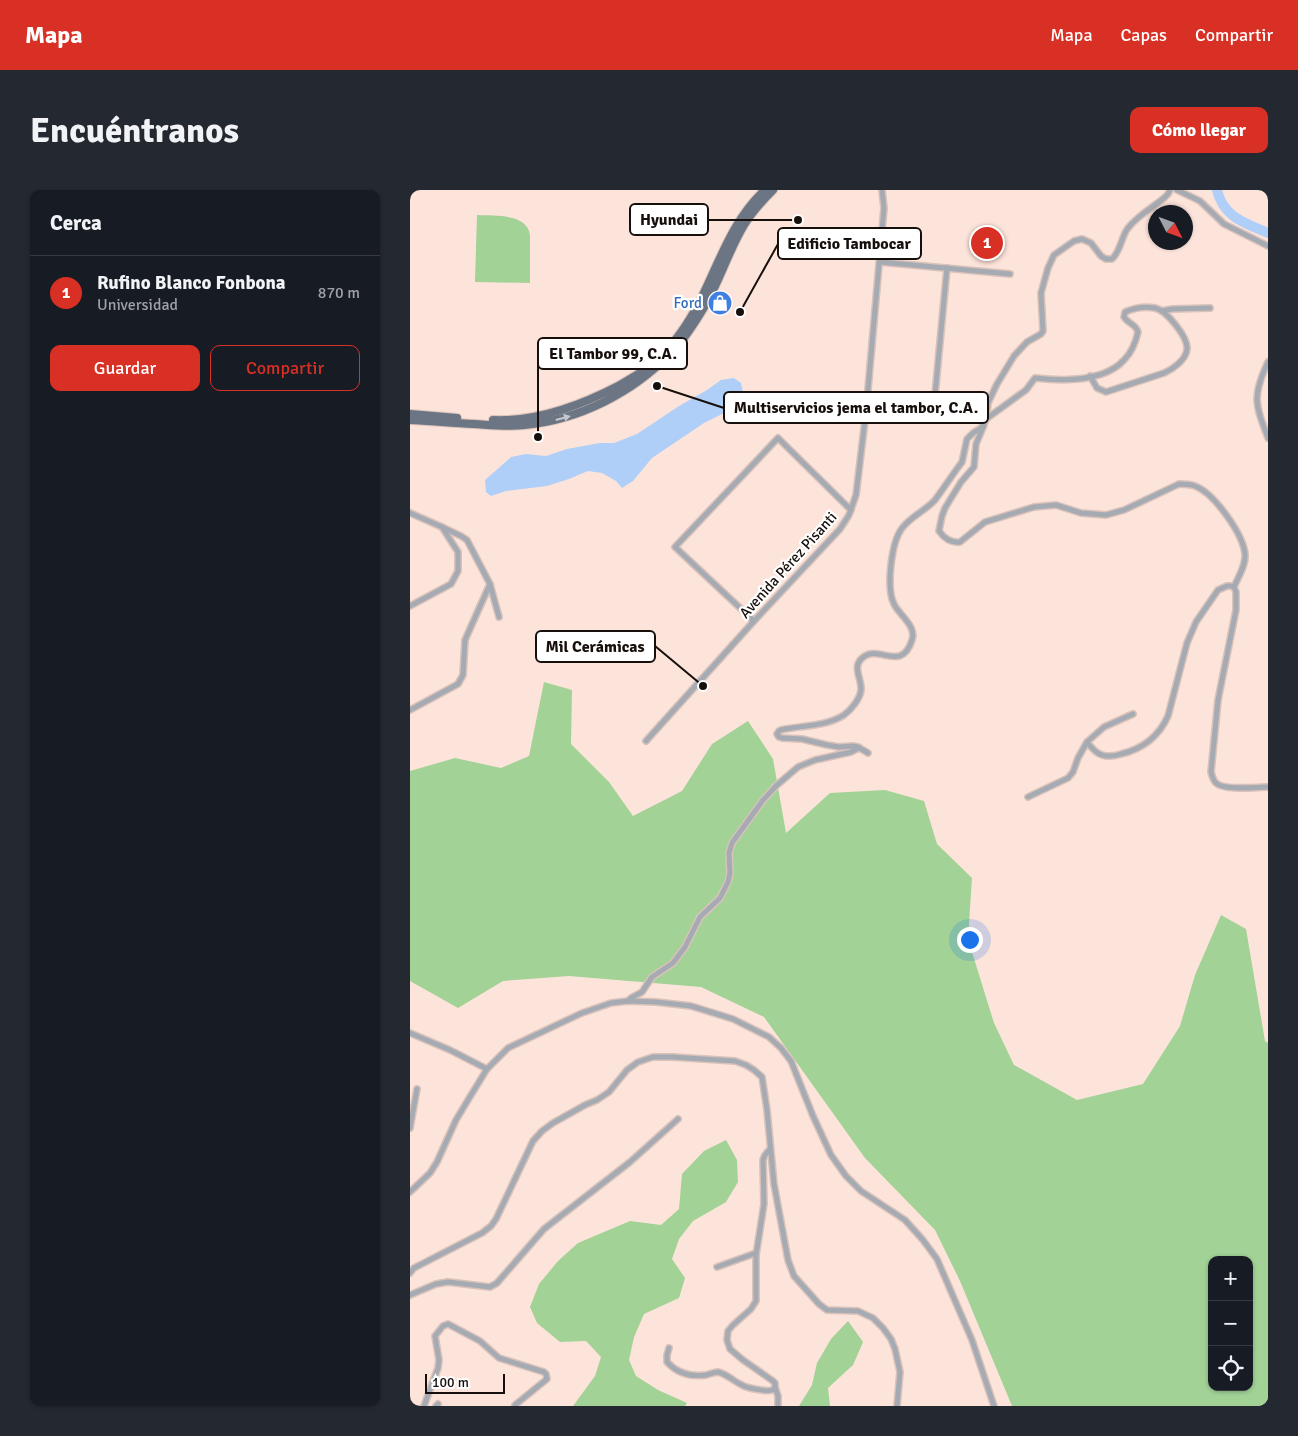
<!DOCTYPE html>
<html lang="es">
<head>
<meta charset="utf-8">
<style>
	body { margin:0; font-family:Signika,sans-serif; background:#242831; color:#f1f3f6 }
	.controls { position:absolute; right:15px; bottom:15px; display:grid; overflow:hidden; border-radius:10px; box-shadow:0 1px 4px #0004 }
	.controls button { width:45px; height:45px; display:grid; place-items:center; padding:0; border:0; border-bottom:1px solid #363941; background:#171b24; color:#f1f3f6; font:25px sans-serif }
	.compass { position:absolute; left:738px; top:15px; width:45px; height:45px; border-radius:50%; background:#171b24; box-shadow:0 1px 4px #0004; rotate:132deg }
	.scale { position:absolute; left:15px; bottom:12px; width:80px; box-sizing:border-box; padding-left:5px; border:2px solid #170f0c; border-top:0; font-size:14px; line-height:18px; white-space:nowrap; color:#170f0c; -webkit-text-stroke:4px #fff; paint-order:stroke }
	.you { position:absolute; left:559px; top:749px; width:18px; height:18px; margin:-12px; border:4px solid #fff; border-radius:50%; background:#1a73e8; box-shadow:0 0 0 8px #1a73e833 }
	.badge { display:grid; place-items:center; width:32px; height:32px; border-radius:50%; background:#d93025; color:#fff; font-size:16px; font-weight:700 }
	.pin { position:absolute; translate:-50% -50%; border:2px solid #fff; box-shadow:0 1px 5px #0006 }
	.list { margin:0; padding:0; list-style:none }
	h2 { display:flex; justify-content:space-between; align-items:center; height:65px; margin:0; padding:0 20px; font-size:21px }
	h2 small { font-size:16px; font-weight:400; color:#9ea1a6 }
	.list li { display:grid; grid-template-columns:32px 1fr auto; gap:15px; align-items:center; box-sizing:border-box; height:75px; padding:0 20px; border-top:1px solid #363941 }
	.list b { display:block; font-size:19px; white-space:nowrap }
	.list p { margin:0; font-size:16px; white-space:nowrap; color:#9ea1a6 }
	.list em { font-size:16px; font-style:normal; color:#9ea1a6 }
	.actions { display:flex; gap:10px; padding:15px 20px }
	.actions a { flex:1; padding:11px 0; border:1px solid #d93025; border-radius:10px; text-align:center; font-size:18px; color:#d93025 }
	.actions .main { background:#d93025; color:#fff }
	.icon { flex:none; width:28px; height:28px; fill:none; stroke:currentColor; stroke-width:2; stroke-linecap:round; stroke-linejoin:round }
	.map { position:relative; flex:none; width:858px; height:1216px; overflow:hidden; border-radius:10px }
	header { display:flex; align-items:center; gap:30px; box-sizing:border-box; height:70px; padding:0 25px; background:#d93025; color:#fff }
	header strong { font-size:24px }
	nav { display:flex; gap:28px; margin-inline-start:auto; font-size:18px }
	.intro { display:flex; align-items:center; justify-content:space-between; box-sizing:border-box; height:120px; padding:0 30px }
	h1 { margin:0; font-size:35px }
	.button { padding:12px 22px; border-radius:10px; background:#d93025; color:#fff; font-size:18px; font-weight:700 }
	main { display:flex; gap:30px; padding:0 30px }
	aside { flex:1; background:#171b24; border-radius:10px; box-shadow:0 1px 4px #0004 }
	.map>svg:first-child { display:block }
</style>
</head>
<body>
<header>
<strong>Mapa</strong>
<nav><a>Mapa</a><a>Capas</a><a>Compartir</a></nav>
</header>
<div class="intro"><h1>Encuéntranos</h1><a class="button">Cómo llegar</a></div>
<main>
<aside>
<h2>Cerca<small></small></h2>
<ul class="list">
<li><span class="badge">1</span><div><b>Rufino Blanco Fonbona</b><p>Universidad</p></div><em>870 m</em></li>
</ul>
<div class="actions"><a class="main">Guardar</a><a>Compartir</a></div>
</aside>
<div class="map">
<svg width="858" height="1216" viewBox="0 0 858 1216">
	<rect width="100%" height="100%" fill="#fde4db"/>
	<!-- green -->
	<g fill="#a2d296" fill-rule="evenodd">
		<path d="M 67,25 C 84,26 117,23 120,45 L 120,93 L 65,92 Z"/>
		<path d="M 134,492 L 162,500 L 161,554 L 199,592 L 223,626 L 272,601 L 302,554 L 338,531 L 363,569 L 376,643 L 420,603 L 475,600 L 514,611 L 527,654 L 562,688 L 558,749 L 584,833 L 604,875 L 667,910 L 733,894 L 770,836 L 785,785 L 811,725 L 836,739 L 855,851 L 858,853 L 858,1216 L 602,1216 L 550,1091 L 525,1040 L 455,968 L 354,827 L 291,797 L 159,786 L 93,791 L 48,818 L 0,791 L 0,581 L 45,568 L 91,578 L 119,566 ZM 802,1070 L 839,1070 L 839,1197 L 802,1197 Z"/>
		<path d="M 316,950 L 327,970 L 328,992 L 316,1012 L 283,1031 L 269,1049 L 262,1069 L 275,1088 L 269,1108 L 234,1124 L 224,1147 L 219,1170 L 226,1186 L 248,1200 L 277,1213 L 275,1216 L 163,1216 L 185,1186 L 191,1167 L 176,1151 L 150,1152 L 127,1133 L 120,1117 L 129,1094 L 148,1071 L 168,1053 L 220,1031 L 251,1035 L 269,1019 L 272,984 L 294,961 Z"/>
		<path d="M 438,1131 L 453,1152 L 443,1175 L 418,1198 L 420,1216 L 389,1216 L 402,1195 L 407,1173 L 421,1149 Z"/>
	</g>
	<!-- water -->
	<path fill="#afcff8" d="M 324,188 L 331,193 L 333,202 L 326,217 L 294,233 L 242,268 L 223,291 L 212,298 L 206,291 L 192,283 L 178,281 L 159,289 L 137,296 L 96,301 L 81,306 L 76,302 L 75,290 L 101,267 L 116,264 L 136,266 L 157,259 L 190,253 L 204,253 L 227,244 L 269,216 L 297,200 L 311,190 Z"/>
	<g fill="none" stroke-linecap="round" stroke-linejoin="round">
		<!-- river -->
		<path stroke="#afcff8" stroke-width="10" d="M 807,0 C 813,27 835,33 858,43"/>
		<defs>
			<g id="street">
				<path d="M 767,0 L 790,11 L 814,34 L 858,56"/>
				<path d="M 470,72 L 600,84"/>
				<path d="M 752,121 L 762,119 L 800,118"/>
				<path d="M 858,172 C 842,206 845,214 858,248"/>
				<path d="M 456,222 L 523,226 L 537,78"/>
				<path d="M 576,229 L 616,200 L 625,188 C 652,191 694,192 714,170 C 721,163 726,151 728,142 C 726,134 718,134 714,127 L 715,122 C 724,118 734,116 745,118 C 756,120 778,147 777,159 C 776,170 763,179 754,183 L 696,202 L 687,198 L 680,186"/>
				<path d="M 574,235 L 566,254 L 564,277 L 551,292 L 535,318 L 532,326 L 529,341 C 534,348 541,353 550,352 L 575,332 L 624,317 L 646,315 L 671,323 L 696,325 L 714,320 L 769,294 C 774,294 780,294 785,296 C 804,303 833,344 835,364 C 836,376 828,387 824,397"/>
				<path d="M 0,323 L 32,337 L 48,362 L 48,381 L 41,394 L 0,416"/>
				<path d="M 80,394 L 89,427"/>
				<path d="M 344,431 L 265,357 L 368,248 L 441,320"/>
				<path d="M 0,520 L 48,494 L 53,485 L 55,450 L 80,394 L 57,350 L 51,346 L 32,337"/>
				<path d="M 723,524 L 694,537 L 677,552 C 681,557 685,563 692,565 C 698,567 705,566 711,564 C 732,559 749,546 758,526 L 777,453 L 786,432 L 808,400 L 817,396 L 821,396 L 824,397 L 826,402 L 826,420 L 808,510 L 801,582 C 802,586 803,590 806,593 C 814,601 846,597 858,597"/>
				<path d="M 236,551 L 344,431 L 430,339 L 439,325 L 446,305 L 456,222 L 474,18 L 472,0"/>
				<path d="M 458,563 L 448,557 L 443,556 L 429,557 L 417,555 L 392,549 L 372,548 L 369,547 L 367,544 L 369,541 L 371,540 C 393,535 415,537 434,525 C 441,520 450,509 451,500 C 452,488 440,475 455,466 C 470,456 492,482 502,450 C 507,436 489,425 484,414 C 476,398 481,351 493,337 C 502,326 516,320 525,310 C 533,299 541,287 549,276 L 552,272 L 557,249 L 563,243 L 571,238 L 576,230 L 578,213 L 587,194 L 604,166 L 617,152 L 631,144 L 633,141 L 631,103 L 638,78 L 644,65 L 664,51 L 672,49 L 681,53 L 691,66 L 696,69 L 702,69 C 711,61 711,47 718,38 C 727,26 743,17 754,8 L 758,4 L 760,0"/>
				<path d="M 618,607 L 658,588 L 663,582 L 668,568 L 677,552"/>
				<path d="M 218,811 L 221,808 L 232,802 L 242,787 L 263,773 L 275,757 L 290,727 L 310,708 L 318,692 L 320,683 L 319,663 L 322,653 L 353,610 L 367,595 L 388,577 L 405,570 L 441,562 L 449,558"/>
				<path d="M 0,843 L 40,860 L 77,879"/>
				<path d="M 0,938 L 7,899"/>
				<path d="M 0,1002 L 20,983 L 27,972 L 46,930 L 58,910 L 77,879 L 98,858 L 172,823 L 201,813 L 218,811 L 246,812 L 281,816 L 323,829 L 359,847 L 371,858 L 381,871 L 403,926 L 421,965 L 436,986 L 451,1001 L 495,1030 L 513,1050 L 527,1069 L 562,1150 L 584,1216"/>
				<path d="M 307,1077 L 346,1063"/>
				<path d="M 0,1083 L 4,1078 L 72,1043 L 81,1036 L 86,1029 L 123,951 L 132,941 L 143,933 L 175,915 L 187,910 L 199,902 L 217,880 L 228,872 L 243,867 L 262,867 L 325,871 L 336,875 L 344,880 L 352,887 L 357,920 L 364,994 L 378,1070 L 384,1086 L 409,1114 L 417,1120 L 448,1121 L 463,1128 L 473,1138 L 481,1149 L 485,1159 L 490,1182 L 487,1216"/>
				<path d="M 0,1105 L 26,1094 L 38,1092 L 80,1097 L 87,1093 L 134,1039 L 220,972 L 268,929"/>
				<path d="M 259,1158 L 257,1165 L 257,1172 C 267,1183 281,1187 296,1185 C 300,1184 304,1182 308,1182 C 317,1184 323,1191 332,1195 C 336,1198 358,1202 362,1200 C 366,1198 365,1197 365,1193 L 363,1191 L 333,1170 L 320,1159 L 317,1150 L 318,1141 L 323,1135 L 341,1119 L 346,1111 L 346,1065 L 354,1014 L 353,970 L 355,965 L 360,959"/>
				<path d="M 365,1197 L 368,1206 L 368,1216"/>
				<path d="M 14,1216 L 28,1178 L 29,1170 L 25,1146 L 33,1136 L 38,1134 L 70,1151 L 89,1168 L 134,1182 L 136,1184 L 137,1189 L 105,1215"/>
				<path d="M 26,1216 L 28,1214"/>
			</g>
			<g id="primary">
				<path d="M 0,224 L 47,228"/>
				<path d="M 0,230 C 21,231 43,233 64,234 C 81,235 98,237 114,235 C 169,230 222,203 261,163 C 275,149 286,131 296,114 C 310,89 319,60 334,35 C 342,22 352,11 363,0"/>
				<path d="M 83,230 C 127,232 172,215 210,195 C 223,187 237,180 248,169 C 265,153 279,132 290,111 C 309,73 323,29 355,0"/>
			</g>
		</defs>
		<!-- street casing -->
		<use href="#street" stroke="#d8c2ba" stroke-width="8"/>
		<!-- primary casing -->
		<use href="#primary" stroke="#d8c2ba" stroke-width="10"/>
		<!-- street -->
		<use href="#street" stroke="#a5aab3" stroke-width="5"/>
		<!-- primary -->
		<use href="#primary" stroke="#6c7584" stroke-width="8"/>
	</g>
	<!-- one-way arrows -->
	<defs><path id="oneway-solid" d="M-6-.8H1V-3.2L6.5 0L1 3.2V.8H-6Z" transform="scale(1.25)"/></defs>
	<use fill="#c4c8ce" href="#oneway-solid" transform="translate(153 228) rotate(-15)"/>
	<!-- icons -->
	<defs>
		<symbol id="shop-disc" viewBox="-11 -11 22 22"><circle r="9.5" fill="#3f7fe0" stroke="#fff"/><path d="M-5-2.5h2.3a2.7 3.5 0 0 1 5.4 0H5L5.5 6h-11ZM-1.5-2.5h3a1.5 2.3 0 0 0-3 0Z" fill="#fff"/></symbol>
	</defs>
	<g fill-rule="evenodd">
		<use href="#shop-disc" x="296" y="99" width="28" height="28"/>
	</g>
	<g text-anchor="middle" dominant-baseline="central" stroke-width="4.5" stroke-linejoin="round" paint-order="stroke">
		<!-- shop labels -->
		<g font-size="15" fill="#366cbe" stroke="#fff" text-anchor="end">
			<text x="292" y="113">Ford</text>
		</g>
		<!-- street labels -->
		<g font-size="15" fill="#170f0c" stroke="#fff">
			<text transform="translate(378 375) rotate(-48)">Avenida Pérez Pisanti</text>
		</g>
	</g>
	<!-- callouts -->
	<path fill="none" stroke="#170f0c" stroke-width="2" d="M388 30L298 30M330 122L368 54M128 247L128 163M247 196L314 218M293 496L245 456"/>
	<g fill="#170f0c" stroke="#fff" stroke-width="2">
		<circle cx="388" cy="30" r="5"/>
		<circle cx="330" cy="122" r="5"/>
		<circle cx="128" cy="247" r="5"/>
		<circle cx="247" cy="196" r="5"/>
		<circle cx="293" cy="496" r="5"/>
	</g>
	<g fill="#fff" stroke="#170f0c" stroke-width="2">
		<rect x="220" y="14" width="78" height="31" rx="5"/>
		<rect x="368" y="38" width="143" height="31" rx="5"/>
		<rect x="128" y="148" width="149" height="31" rx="5"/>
		<rect x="314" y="202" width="264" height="31" rx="5"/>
		<rect x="126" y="441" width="119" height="31" rx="5"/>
	</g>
	<g font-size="16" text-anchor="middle" font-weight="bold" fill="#170f0c">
		<text x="259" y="35">Hyundai</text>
		<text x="439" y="59">Edificio Tambocar</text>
		<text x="203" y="169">El Tambor 99, C.A.</text>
		<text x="446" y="223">Multiservicios jema el tambor, C.A.</text>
		<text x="185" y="462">Mil Cerámicas</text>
	</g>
</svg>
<div class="controls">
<button>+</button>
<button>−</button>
<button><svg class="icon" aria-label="locate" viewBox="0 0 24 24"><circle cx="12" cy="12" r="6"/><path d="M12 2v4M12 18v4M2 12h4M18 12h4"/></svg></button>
</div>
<svg class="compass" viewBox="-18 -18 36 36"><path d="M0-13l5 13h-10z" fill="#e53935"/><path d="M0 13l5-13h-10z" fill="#9ea1a6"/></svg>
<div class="scale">100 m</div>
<div class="you"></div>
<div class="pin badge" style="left:577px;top:53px">1</div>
</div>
</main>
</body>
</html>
